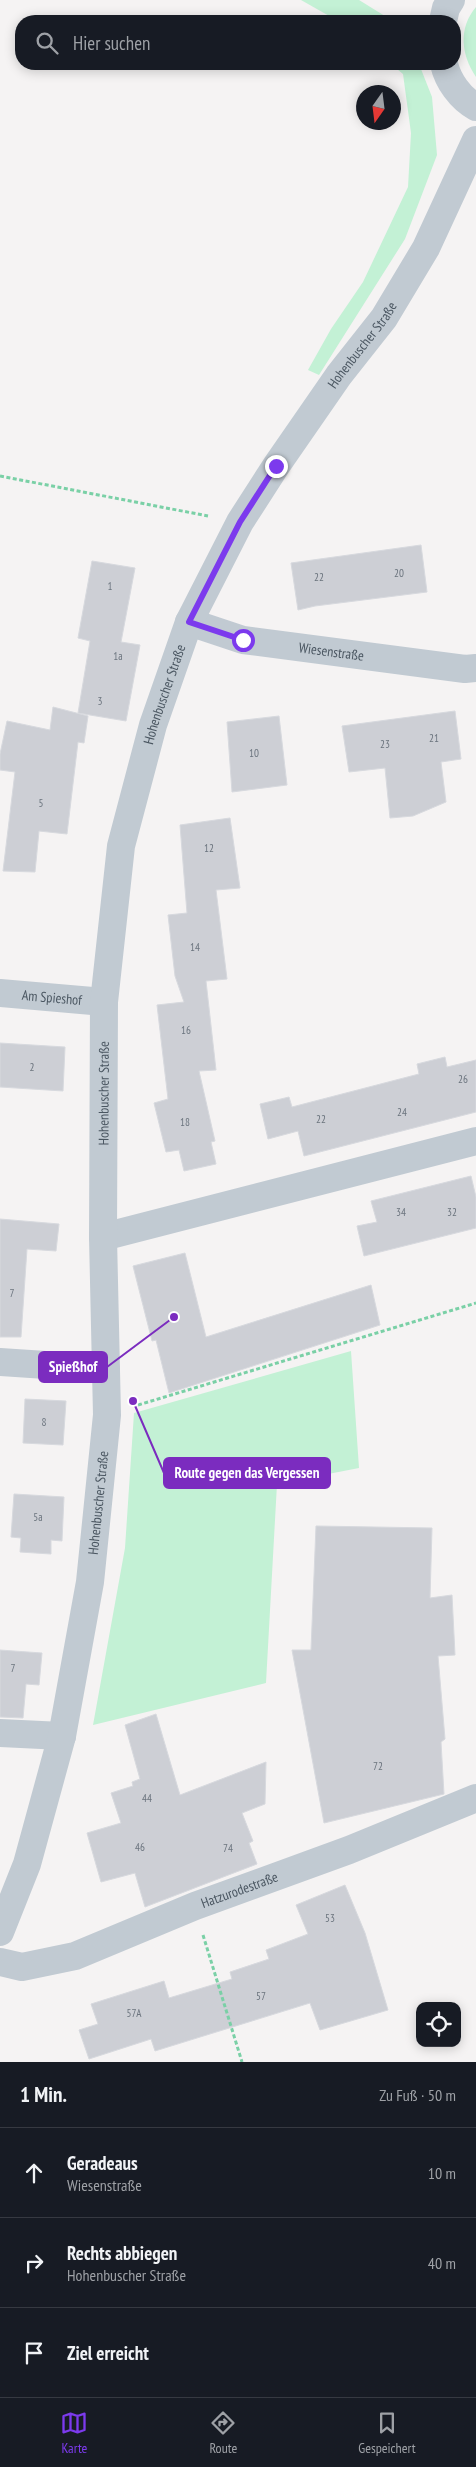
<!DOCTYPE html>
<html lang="de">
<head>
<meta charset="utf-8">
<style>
	body { margin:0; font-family:"PT Sans Narrow",sans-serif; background:#20242c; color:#f1f3f6 }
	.controls { position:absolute; right:15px; bottom:15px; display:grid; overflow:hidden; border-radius:10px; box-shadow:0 2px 12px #0003 }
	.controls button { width:45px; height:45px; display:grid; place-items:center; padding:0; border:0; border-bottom:1px solid #363941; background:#171b24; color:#f1f3f6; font:25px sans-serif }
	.compass { position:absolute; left:356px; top:85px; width:45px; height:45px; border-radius:50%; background:#171b24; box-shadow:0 2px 12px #0003; rotate:194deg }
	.stop { position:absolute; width:15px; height:15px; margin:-11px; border:4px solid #7c3aed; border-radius:50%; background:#fff }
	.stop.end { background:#7c3aed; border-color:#fff; box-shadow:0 1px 5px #0008 }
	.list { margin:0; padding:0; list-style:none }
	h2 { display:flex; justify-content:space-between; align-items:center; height:65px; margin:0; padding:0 20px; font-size:21px }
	h2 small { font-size:16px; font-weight:400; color:#9ea1a6 }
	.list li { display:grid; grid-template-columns:32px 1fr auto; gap:15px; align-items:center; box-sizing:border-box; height:90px; padding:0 20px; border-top:1px solid #363941 }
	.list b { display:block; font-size:19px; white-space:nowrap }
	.list p { margin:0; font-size:16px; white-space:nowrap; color:#9ea1a6 }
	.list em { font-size:16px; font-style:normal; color:#9ea1a6 }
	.icon { flex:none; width:28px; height:28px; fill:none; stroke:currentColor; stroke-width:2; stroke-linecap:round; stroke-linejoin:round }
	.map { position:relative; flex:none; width:476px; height:2062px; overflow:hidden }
	.search { position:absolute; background:#171b24; box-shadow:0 2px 12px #0003; left:15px; right:15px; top:15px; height:55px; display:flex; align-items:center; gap:12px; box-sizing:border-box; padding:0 18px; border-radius:20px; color:#9ea1a6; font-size:19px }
	.sheet { height:335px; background:#171b24 }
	nav { display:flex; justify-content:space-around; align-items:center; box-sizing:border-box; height:70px; border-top:1px solid #363941; background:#171b24; font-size:14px; color:#9ea1a6 }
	nav a { display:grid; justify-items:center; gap:2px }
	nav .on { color:#7c3aed }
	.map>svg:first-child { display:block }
</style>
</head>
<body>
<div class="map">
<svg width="476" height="2062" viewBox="0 0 476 2062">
	<rect width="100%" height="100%" fill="#f5f3f3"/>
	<!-- green -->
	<g fill="#c3f1d5">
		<path d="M 301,0 L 359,0 L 393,21 L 338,21 Z"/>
		<path d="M 476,7 L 476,77 C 461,55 458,28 476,7 Z"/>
		<path d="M 391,64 L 419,64 L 432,97 L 437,155 L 405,239 L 319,375 L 308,370 L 331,329 L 363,282 L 408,187 L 411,133 L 403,74 Z"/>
		<path d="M 351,1351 L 359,1468 L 277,1484 L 266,1683 L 93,1725 L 125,1548 L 134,1413 Z"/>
	</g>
	<!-- building -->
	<g fill="#cdcfd5" stroke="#d7d9de">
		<path d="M 421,545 L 427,592 L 315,606 L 298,610 L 291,563 Z"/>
		<path d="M 92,561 L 135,568 L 121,642 L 140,645 L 126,721 L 78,713 L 90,641 L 78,638 Z"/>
		<path d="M 53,707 L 88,716 L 84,743 L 78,742 L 67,834 L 39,831 L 35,872 L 3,871 L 15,772 L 0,770 L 0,754 L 7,721 L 50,730 Z"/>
		<path d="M 455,711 L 461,759 L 441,762 L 446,802 L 413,816 L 390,818 L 385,768 L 349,772 L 342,726 Z"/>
		<path d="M 279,716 L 287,785 L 232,792 L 227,722 Z"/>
		<path d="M 230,818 L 240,888 L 216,890 L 227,979 L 206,981 L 216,1070 L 199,1071 L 215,1141 L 211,1142 L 216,1164 L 184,1171 L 179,1150 L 166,1152 L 154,1103 L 168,1099 L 157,1005 L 184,1002 L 175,976 L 168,915 L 187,913 L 180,825 Z"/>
		<path d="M 0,1043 L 65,1047 L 63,1091 L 0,1087 Z"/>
		<path d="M 445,1057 L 447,1067 L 476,1060 L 476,1112 L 304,1156 L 298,1131 L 268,1139 L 260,1104 L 289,1097 L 292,1107 L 369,1087 L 419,1074 L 417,1064 Z"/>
		<path d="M 471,1176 L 476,1197 L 476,1228 L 364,1256 L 357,1226 L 377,1222 L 371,1201 Z"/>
		<path d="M 0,1219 L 59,1224 L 56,1251 L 27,1249 L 21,1337 L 0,1337 Z"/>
		<path d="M 185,1253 L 206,1337 L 371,1285 L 380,1325 L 169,1393 L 156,1340 L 152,1341 L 133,1266 Z"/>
		<path d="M 25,1399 L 66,1401 L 63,1445 L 23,1443 Z"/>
		<path d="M 14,1494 L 64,1497 L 62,1541 L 51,1540 L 51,1554 L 20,1552 L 21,1538 L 11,1537 Z"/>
		<path d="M 316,1526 L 432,1528 L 430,1598 L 452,1595 L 455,1655 L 438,1656 L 445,1739 L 441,1742 L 444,1794 L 324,1823 L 292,1650 L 311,1650 Z"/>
		<path d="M 0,1650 L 42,1653 L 39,1685 L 26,1684 L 23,1718 L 0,1717 Z"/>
		<path d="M 156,1714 L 180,1795 L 266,1762 L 265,1804 L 242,1813 L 253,1841 L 249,1843 L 257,1864 L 145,1907 L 135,1873 L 101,1882 L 87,1833 L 121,1823 L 111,1793 L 133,1786 L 132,1782 L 140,1779 L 125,1725 Z"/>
		<path d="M 345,1885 L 365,1933 L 388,2010 L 320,2030 L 310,2003 L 155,2051 L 151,2039 L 89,2059 L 79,2030 L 98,2024 L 91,2004 L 164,1981 L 169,1998 L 232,1979 L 230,1972 L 269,1959 L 266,1950 L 308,1934 L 296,1905 Z"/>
	</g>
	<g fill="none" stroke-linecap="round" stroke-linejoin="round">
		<!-- path -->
		<g stroke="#7ad0a6" stroke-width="3" stroke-dasharray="4 2.5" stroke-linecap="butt">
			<path d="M 0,476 L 208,516"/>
			<path d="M 138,1405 L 476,1303"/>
			<path d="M 203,1935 L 242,2062"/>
		</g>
		<!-- minor -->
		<g stroke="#c1cad2" stroke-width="28">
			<path id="s1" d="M 189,622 L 243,640 L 465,669 L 476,668"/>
			<path id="s2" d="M 0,993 L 104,1002"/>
			<path d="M 103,1237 L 476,1141"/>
			<path d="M 0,1362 L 106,1369"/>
			<path d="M 0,1733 L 62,1736"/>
			<path id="s3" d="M 0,1962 L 22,1967 L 75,1956 L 195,1906 L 349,1850 L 476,1798"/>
		</g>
		<!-- tertiary -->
		<g stroke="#c1cad2" stroke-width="28">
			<path d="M 443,21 L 446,8 L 451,0"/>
			<path d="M 444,64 C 448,81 460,98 476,107"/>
			<path id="s4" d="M 0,1932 L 27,1864 L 62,1736 L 90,1582 L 107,1415 L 103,1237 L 104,1002 L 121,846 L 153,725 L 189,622 L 240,522 L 276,466 L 339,375 L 384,318 L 426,248 L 476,140"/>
		</g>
	</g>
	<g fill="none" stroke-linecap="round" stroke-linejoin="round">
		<!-- route -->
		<path stroke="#7c3aed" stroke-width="6" d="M 243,640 L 189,622 L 240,522 L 276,466"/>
	</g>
	<g text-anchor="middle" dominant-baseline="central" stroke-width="4.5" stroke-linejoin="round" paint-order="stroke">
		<!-- number labels -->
		<g font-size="11" fill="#6b747e">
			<text x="399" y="573">20</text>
			<text x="319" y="577">22</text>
			<text x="110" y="586">1</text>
			<text x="118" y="656">1a</text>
			<text x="100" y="701">3</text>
			<text x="434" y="738">21</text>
			<text x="385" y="744">23</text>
			<text x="254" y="753">10</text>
			<text x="41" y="803">5</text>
			<text x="209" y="848">12</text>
			<text x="195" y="947">14</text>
			<text x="186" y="1030">16</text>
			<text x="32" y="1067">2</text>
			<text x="463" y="1079">26</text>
			<text x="402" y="1112">24</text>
			<text x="321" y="1119">22</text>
			<text x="185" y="1122">18</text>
			<text x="401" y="1212">34</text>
			<text x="452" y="1212">32</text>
			<text x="12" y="1293">7</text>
			<text x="44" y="1422">8</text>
			<text x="38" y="1517">5a</text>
			<text x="13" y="1668">7</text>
			<text x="378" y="1766">72</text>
			<text x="147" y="1798">44</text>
			<text x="140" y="1847">46</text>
			<text x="228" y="1848">74</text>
			<text x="330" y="1918">53</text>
			<text x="261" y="1996">57</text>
			<text x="134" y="2013">57A</text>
		</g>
		<!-- street labels -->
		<g font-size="14" fill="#4a5661" stroke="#fff">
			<text stroke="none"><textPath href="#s4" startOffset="1662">Hohenbuscher Straße</textPath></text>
			<text stroke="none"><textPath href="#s1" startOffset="146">Wiesenstraße</textPath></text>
			<text stroke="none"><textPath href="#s4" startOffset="1258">Hohenbuscher Straße</textPath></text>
			<text stroke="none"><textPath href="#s2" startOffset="52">Am Spieshof</textPath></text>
			<text stroke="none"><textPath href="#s4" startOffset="852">Hohenbuscher Straße</textPath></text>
			<text stroke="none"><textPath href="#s4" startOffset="442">Hohenbuscher Straße</textPath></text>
			<text stroke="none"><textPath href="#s3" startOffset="254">Hatzurodestraße</textPath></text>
		</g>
	</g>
	<!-- callouts -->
	<path fill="none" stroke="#7b2cbf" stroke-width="2" d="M174 1317L107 1367M133 1401L164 1473"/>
	<g fill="#7b2cbf" stroke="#fff" stroke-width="2">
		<circle cx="174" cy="1317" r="5"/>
		<circle cx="133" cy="1401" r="5"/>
	</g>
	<g fill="#7b2cbf" stroke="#7b2cbf" stroke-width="2">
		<rect x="39" y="1352" width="68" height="30" rx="5"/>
		<rect x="164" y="1458" width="166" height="30" rx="5"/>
	</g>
	<g font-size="15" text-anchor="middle" font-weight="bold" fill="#fff">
		<text x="73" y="1372">Spießhof</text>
		<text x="247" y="1478">Route gegen das Vergessen</text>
	</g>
</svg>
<div class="controls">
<button><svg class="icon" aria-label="locate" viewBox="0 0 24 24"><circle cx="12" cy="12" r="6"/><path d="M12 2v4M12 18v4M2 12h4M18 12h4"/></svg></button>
</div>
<svg class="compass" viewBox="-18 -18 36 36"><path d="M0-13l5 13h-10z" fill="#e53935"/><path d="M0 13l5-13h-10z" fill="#9ea1a6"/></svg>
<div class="stop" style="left:243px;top:640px"></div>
<div class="stop end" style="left:276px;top:466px"></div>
<div class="search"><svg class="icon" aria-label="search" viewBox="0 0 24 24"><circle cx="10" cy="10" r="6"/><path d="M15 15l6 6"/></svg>Hier suchen</div>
</div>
<section class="sheet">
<h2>1 Min.<small>Zu Fuß · 50 m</small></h2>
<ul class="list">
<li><svg class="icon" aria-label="ahead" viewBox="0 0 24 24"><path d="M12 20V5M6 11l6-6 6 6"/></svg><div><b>Geradeaus</b><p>Wiesenstraße</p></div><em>10 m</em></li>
<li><svg class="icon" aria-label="right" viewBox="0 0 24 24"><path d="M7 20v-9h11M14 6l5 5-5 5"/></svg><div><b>Rechts abbiegen</b><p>Hohenbuscher Straße</p></div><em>40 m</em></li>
<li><svg class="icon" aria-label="arrive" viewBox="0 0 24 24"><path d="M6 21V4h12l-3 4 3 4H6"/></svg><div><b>Ziel erreicht</b></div></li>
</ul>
</section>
<nav>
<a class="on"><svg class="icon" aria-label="map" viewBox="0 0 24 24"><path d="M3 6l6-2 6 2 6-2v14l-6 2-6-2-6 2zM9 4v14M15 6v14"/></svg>Karte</a>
<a><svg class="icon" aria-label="directions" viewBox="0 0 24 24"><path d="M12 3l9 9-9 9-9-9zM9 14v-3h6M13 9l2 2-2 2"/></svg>Route</a>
<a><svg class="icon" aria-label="saved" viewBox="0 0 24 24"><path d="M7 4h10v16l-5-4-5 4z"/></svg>Gespeichert</a>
</nav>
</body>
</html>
